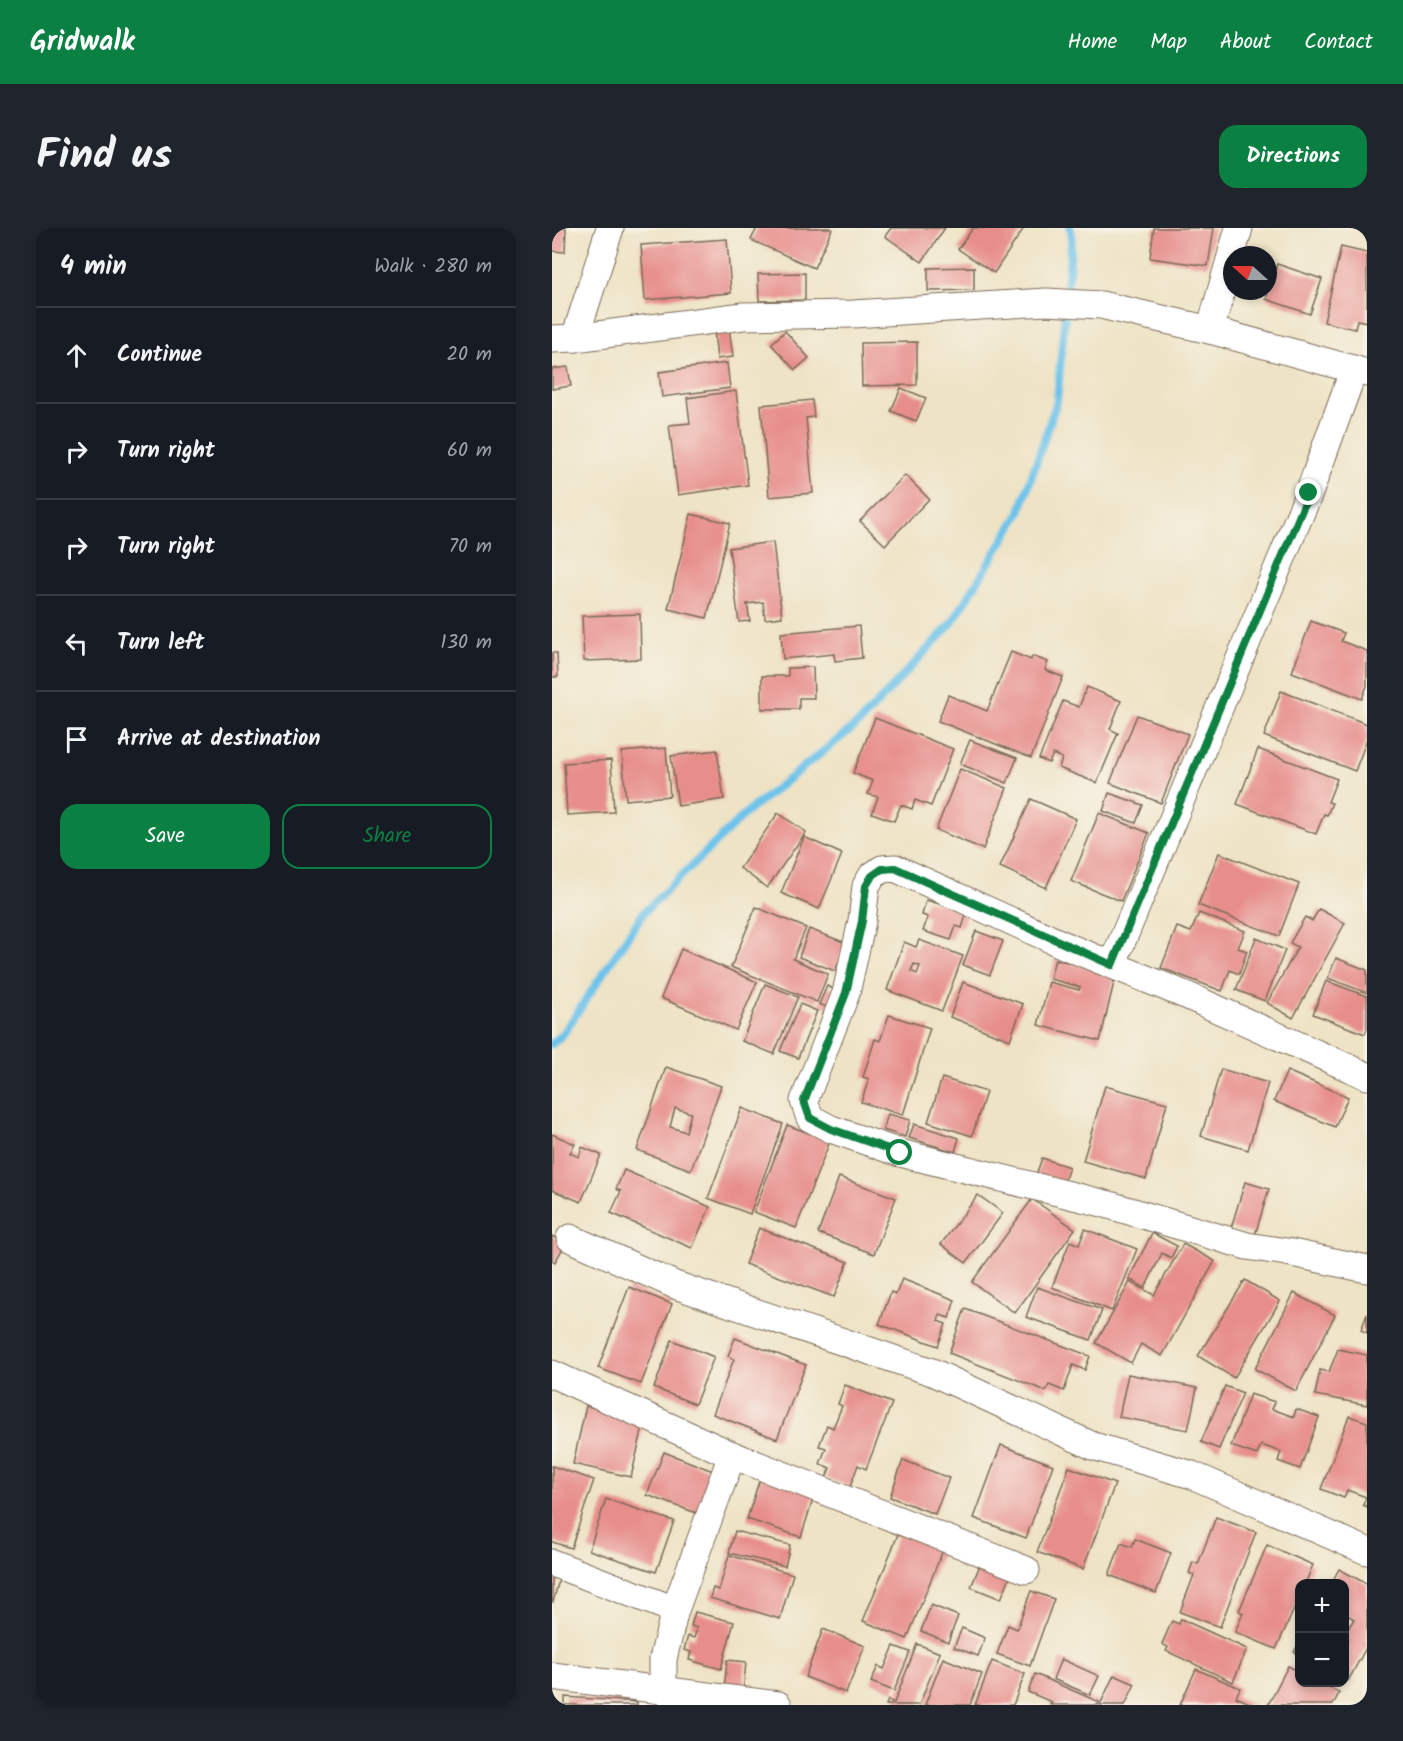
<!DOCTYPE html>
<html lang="en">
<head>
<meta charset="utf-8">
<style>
	body { margin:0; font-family:Kalam,sans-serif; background:#20242c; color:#f1f3f6 }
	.controls { position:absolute; right:18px; bottom:18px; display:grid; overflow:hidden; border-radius:12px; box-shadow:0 3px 9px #0003 }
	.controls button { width:54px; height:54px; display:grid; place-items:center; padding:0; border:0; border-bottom:2px solid #363941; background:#171b24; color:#f1f3f6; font:30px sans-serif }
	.compass { position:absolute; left:671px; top:18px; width:54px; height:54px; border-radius:50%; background:#171b24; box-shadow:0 3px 9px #0003; rotate:291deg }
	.stop { position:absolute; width:18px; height:18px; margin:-14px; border:4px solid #0b8043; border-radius:50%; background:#fff }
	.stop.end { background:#0b8043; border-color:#fff; box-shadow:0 2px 6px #0008 }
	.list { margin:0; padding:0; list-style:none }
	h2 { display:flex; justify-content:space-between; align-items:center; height:78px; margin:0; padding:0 24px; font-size:26px }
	h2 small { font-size:20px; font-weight:400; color:#9ea1a6 }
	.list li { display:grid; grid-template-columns:39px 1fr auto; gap:18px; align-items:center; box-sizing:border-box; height:96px; padding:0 24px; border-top:2px solid #363941 }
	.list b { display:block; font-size:22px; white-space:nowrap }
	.list em { font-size:20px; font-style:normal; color:#9ea1a6 }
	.actions { display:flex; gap:12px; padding:18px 24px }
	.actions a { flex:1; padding:14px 0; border:2px solid #0b8043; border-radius:18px; text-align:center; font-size:21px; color:#0b8043 }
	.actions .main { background:#0b8043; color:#fff }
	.icon { flex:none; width:33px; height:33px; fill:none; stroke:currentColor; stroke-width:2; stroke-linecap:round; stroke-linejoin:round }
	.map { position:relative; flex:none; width:815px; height:1477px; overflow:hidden; border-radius:18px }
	header { display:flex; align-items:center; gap:36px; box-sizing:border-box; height:84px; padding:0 30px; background:#0b8043; color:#fff }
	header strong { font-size:28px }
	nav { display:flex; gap:33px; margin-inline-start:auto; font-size:21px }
	.intro { display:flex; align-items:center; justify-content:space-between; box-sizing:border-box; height:144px; padding:0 36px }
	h1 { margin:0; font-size:42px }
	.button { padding:15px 27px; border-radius:18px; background:#0b8043; color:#fff; font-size:21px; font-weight:700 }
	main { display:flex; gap:36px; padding:0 36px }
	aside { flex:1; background:#171b24; border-radius:18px; box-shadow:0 3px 9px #0003 }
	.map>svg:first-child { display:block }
</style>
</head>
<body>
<header>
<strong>Gridwalk</strong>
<nav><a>Home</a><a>Map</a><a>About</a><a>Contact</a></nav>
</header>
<div class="intro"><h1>Find us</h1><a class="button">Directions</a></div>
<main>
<aside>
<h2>4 min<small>Walk · 280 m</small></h2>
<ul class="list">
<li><svg class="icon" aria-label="ahead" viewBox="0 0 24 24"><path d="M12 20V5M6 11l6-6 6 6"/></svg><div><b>Continue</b></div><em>20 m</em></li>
<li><svg class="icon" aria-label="right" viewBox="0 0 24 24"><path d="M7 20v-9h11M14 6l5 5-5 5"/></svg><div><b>Turn right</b></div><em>60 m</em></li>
<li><svg class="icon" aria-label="right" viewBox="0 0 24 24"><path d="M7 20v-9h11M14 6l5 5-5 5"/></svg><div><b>Turn right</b></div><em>70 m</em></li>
<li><svg class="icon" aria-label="left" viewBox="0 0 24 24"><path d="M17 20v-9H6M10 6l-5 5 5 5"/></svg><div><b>Turn left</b></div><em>130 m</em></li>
<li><svg class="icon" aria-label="arrive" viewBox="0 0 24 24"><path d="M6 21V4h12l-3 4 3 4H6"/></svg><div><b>Arrive at destination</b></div></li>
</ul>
<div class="actions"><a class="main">Save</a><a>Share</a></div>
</aside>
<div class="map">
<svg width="815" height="1477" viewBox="0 0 815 1477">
	<rect width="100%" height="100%" fill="#f7f3e8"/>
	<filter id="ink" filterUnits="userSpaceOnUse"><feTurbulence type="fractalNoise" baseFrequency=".0167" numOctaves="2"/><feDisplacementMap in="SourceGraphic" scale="12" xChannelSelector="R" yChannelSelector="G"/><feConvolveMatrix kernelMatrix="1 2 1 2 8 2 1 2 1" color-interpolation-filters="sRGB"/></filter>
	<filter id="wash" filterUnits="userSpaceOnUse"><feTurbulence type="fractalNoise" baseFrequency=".008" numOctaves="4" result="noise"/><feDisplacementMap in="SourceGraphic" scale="24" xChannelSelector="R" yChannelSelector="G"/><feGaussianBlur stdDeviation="1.35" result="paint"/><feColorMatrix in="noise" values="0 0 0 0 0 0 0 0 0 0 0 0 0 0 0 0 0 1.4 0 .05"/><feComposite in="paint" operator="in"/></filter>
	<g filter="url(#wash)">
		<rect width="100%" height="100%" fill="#eee3c5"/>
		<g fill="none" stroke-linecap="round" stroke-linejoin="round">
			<!-- stream -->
			<path stroke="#6dc3ea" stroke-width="8" d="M 0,816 L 11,806 L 92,684 L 195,584 L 308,494 L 400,395 L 467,286 L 505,173 L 520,7 L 518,0"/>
		</g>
		<g id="blocks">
			<!-- building -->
			<g fill="#e78e8b" fill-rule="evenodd">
				<path d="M 0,0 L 14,0 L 13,24 L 0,23 Z"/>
				<path d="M 205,0 L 278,0 L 280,1 L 262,40 L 199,12 Z"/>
				<path d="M 339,0 L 393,0 L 370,34 L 333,8 Z"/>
				<path d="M 421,0 L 472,0 L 442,45 L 406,21 Z"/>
				<path d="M 602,0 L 662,0 L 656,38 L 598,30 Z"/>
				<path d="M 175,11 L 179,65 L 93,72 L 89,17 Z"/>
				<path d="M 789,19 L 815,25 L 815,94 L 805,92 L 803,101 L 772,94 Z"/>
				<path d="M 725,36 L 770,51 L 758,86 L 714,71 Z"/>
				<path d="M 422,39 L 422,62 L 376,63 L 376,40 Z"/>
				<path d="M 253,45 L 253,72 L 207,73 L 206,46 Z"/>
				<path d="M 177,100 L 181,129 L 165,131 L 162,102 Z"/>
				<path d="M 233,103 L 257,130 L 243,142 L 219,116 Z"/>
				<path d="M 365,114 L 365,157 L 310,158 L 309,115 Z"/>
				<path d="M 175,135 L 178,160 L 110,169 L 107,144 Z"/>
				<path d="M 16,139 L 19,158 L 0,161 L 0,141 Z"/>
				<path d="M 349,160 L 374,170 L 364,193 L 339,183 Z"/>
				<path d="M 184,163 L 196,257 L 126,267 L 117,197 L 138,195 L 135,170 Z"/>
				<path d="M 260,172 L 262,189 L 254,190 L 261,265 L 217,269 L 209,177 Z"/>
				<path d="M 353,247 L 377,271 L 333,317 L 308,293 Z"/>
				<path d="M 139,286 L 178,295 L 155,390 L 116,381 Z"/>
				<path d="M 221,314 L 230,389 L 213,391 L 211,374 L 195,376 L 198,393 L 187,394 L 177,320 Z"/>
				<path d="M 88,386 L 89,431 L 32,433 L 30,388 Z"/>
				<path d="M 759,393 L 792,405 L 789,413 L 815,423 L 815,458 L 810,471 L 740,444 Z"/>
				<path d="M 307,398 L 310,430 L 283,433 L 282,426 L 231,431 L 229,405 Z"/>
				<path d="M 459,424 L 479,432 L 480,428 L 496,434 L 493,442 L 511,449 L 479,530 L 386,493 L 396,467 L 435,483 Z"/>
				<path d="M 0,425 L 5,425 L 6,449 L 0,449 Z"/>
				<path d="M 261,439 L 262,470 L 247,470 L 247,481 L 210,481 L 210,448 L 236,448 L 236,440 Z"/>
				<path d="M 535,459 L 569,473 L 558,501 L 566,505 L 545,555 L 507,540 L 510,530 L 501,526 L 497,535 L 487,531 L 511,473 L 527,479 Z"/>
				<path d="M 729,463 L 815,496 L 815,511 L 803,543 L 712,508 Z"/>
				<path d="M 585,487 L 636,506 L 609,575 L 558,555 Z"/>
				<path d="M 323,490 L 401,521 L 379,578 L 363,572 L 360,581 L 349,577 L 342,593 L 320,585 L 326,569 L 316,566 L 321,553 L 301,545 Z"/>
				<path d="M 418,512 L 465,530 L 455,555 L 408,536 Z"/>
				<path d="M 114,520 L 118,568 L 74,572 L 70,524 Z"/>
				<path d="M 706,521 L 785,551 L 776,574 L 780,575 L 775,587 L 772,586 L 764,606 L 685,576 Z"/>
				<path d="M 165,522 L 172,571 L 126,578 L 119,528 Z"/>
				<path d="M 59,532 L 62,584 L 15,587 L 12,535 Z"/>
				<path d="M 408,541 L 455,560 L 431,621 L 384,602 Z"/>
				<path d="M 557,565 L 591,577 L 584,595 L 551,583 Z"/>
				<path d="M 479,571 L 524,591 L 494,660 L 448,639 Z"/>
				<path d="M 226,585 L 254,604 L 215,660 L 188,640 Z"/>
				<path d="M 547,585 L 597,605 L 569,673 L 519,653 Z"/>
				<path d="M 252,609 L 290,626 L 267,681 L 229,665 Z"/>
				<path d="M 667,625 L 747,656 L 727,708 L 646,677 Z"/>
				<path d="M 374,672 L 415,684 L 410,700 L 404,698 L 399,712 L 371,703 L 376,689 L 370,687 Z"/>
				<path d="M 204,679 L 254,700 L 241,731 L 276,746 L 265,774 L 179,739 Z"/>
				<path d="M 767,681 L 793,695 L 741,790 L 715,775 L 746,719 L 738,715 L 753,689 L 760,693 Z"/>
				<path d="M 647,685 L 693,703 L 686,720 L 695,723 L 687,746 L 678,742 L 670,763 L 609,740 L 625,699 L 639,704 Z"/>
				<path d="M 257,701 L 294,715 L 283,743 L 247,729 Z"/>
				<path d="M 424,703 L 451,713 L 438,747 L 411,737 Z"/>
				<path d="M 704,710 L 733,722 L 713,773 L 684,762 Z"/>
				<path d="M 367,712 L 411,728 L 390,783 L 335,762 L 352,714 L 364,719 ZM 362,736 L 368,738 L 365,746 L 359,743 Z"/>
				<path d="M 129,721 L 205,754 L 184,802 L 109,770 Z"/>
				<path d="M 784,730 L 815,742 L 815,765 L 776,750 Z"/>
				<path d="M 503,731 L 564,746 L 548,813 L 486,797 L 497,754 L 527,762 L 528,759 L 498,751 Z"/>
				<path d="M 774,753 L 815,768 L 815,801 L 813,806 L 761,786 Z"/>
				<path d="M 411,754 L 471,776 L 458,812 L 398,789 Z"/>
				<path d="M 213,756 L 246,769 L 222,826 L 190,813 Z"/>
				<path d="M 275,758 L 290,765 L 282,782 L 267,776 Z"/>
				<path d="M 248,776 L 265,783 L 246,830 L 228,823 Z"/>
				<path d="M 337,787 L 378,800 L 351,887 L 309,874 L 317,851 L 311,849 L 323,811 L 328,813 Z"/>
				<path d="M 114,839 L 169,858 L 139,942 L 85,922 ZM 123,880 L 139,885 L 134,904 L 118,899 Z"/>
				<path d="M 669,841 L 716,855 L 696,922 L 649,908 Z"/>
				<path d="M 735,843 L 796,869 L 783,899 L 722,873 Z"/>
				<path d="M 390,850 L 434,864 L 420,908 L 376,894 Z"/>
				<path d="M 553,858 L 615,875 L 594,951 L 531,933 Z"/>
				<path d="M 190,880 L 231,896 L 198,986 L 156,970 Z"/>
				<path d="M 336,886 L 358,892 L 353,909 L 331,902 Z"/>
				<path d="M 362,896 L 407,910 L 403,924 L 357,910 Z"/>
				<path d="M 235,897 L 278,913 L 244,1000 L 202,984 Z"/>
				<path d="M 0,906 L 23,916 L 18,925 L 27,929 L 30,919 L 49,927 L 29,974 L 0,962 Z"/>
				<path d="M 490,930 L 517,939 L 511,957 L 484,947 Z"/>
				<path d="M 72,942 L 158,979 L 140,1020 L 59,985 L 69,963 L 64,961 Z"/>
				<path d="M 287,949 L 344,970 L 322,1026 L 266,1005 Z"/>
				<path d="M 693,954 L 717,961 L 703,1007 L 679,1000 Z"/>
				<path d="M 426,967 L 451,985 L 414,1035 L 389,1016 Z"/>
				<path d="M 480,971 L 523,1001 L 463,1085 L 420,1054 Z"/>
				<path d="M 207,1000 L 296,1034 L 282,1069 L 193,1036 Z"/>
				<path d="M 533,1001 L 585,1021 L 560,1083 L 500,1059 L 518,1013 L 527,1017 Z"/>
				<path d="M 600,1005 L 625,1018 L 619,1030 L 610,1025 L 593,1060 L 577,1051 Z"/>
				<path d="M 0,1008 L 14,1015 L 3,1034 L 0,1032 Z"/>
				<path d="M 631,1016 L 663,1033 L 610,1128 L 589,1116 L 579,1135 L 544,1115 L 578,1054 L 602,1067 Z"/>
				<path d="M 350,1051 L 403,1072 L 397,1090 L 388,1087 L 386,1093 L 394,1096 L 386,1118 L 327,1096 L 339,1064 L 344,1066 Z"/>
				<path d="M 693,1052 L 728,1073 L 682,1150 L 646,1128 Z"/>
				<path d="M 77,1059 L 120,1076 L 89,1156 L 46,1140 Z"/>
				<path d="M 485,1059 L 550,1082 L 539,1112 L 474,1089 Z"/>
				<path d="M 742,1065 L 783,1087 L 744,1163 L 703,1141 Z"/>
				<path d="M 413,1081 L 538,1128 L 533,1142 L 521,1137 L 512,1163 L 497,1157 L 494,1163 L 397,1125 Z"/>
				<path d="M 815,1086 L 815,1105 L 809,1102 Z"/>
				<path d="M 183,1110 L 254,1137 L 225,1211 L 161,1186 L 182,1131 L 176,1128 Z"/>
				<path d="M 120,1112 L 162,1129 L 143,1176 L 102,1160 Z"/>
				<path d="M 786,1121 L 815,1127 L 815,1177 L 763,1167 L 768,1142 L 777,1144 Z"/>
				<path d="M 576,1146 L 645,1160 L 636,1202 L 567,1189 Z"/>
				<path d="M 293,1157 L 340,1175 L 314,1241 L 306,1237 L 298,1259 L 274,1250 L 278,1240 L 268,1236 L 274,1220 L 267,1218 L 275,1197 L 281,1200 L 290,1178 L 286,1176 Z"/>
				<path d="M 673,1158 L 691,1165 L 667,1221 L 649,1214 Z"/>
				<path d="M 698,1166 L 723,1174 L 720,1181 L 742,1189 L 744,1181 L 767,1189 L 748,1241 L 726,1233 L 729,1224 L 709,1217 L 705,1227 L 679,1218 Z"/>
				<path d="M 34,1178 L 93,1191 L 79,1249 L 21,1236 Z"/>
				<path d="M 797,1188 L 815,1194 L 815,1279 L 811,1277 L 814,1269 L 795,1262 L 792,1270 L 769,1261 Z"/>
				<path d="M 449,1217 L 501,1237 L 474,1310 L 422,1290 Z"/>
				<path d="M 112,1224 L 166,1245 L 150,1287 L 95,1267 Z"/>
				<path d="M 351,1232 L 397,1250 L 383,1286 L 338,1269 Z"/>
				<path d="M 0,1238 L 42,1252 L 19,1320 L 0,1314 Z"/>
				<path d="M 517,1239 L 563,1256 L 531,1341 L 485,1324 Z"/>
				<path d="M 209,1247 L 263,1265 L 249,1309 L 195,1291 Z"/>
				<path d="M 54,1271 L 122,1293 L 104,1344 L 37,1322 Z"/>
				<path d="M 664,1289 L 704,1304 L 668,1399 L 628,1384 L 642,1347 L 637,1345 L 641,1334 L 646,1336 Z"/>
				<path d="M 183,1303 L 238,1317 L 233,1338 L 177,1325 Z"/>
				<path d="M 347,1304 L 391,1322 L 355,1411 L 311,1393 Z"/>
				<path d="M 583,1311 L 619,1325 L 604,1365 L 557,1347 L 569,1315 L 580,1319 Z"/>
				<path d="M 715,1317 L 761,1337 L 753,1356 L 748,1356 L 748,1368 L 724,1421 L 683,1404 L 691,1385 L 687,1383 Z"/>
				<path d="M 177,1327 L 241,1346 L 228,1391 L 158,1370 L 161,1360 L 167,1362 Z"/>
				<path d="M 430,1332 L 460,1344 L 449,1371 L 419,1359 Z"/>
				<path d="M 787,1341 L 815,1356 L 815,1418 L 796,1453 L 792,1451 L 792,1407 L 802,1391 L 792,1385 L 792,1356 L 779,1356 Z"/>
				<path d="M 0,1346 L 8,1348 L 1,1374 L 0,1373 Z"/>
				<path d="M 479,1363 L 502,1371 L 478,1438 L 445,1426 L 456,1397 L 465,1401 Z"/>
				<path d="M 379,1377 L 406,1388 L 396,1414 L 369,1403 Z"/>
				<path d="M 143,1384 L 182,1394 L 169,1441 L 137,1432 L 139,1424 L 132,1422 L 136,1408 L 142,1410 L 145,1400 L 139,1398 Z"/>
				<path d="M 629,1391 L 695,1421 L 681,1454 L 614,1423 L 616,1419 L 610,1416 L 620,1393 L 627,1396 Z"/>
				<path d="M 410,1400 L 433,1410 L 426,1428 L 402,1419 Z"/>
				<path d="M 271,1401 L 313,1418 L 294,1465 L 253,1449 Z"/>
				<path d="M 748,1413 L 748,1427 L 742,1424 Z"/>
				<path d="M 365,1416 L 388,1425 L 367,1477 L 334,1477 L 336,1472 L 342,1475 Z"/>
				<path d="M 342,1418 L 358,1424 L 342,1463 L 319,1454 L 326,1438 L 332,1441 Z"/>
				<path d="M 391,1430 L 430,1446 L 418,1477 L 373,1477 Z"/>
				<path d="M 509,1431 L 547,1448 L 538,1467 L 501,1451 Z"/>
				<path d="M 175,1432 L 194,1434 L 191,1465 L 172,1463 Z"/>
				<path d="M 440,1433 L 473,1446 L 461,1477 L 423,1477 Z"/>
				<path d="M 736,1438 L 748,1444 L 748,1454 L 767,1454 L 787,1465 L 781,1477 L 716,1477 Z"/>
				<path d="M 644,1441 L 688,1460 L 684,1469 L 702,1477 L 628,1477 Z"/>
				<path d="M 483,1446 L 547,1474 L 546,1477 L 498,1477 L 500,1474 L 476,1464 Z"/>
				<path d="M 562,1447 L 583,1456 L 573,1477 L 548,1477 Z"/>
				<path d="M 13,1469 L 85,1474 L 85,1477 L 13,1477 Z"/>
			</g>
		</g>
	</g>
	<g filter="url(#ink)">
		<use href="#blocks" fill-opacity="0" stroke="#7a6b58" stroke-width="1.5"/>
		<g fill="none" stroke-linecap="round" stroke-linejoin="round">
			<defs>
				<g id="minor">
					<path d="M 658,102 L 687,0"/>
					<path d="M 23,110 L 58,0"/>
					<path d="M 0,111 L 23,110 L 191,88 L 301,86 L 494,74 L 549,77 L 658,102 L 815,145"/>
					<path d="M 560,737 L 757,265 L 802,141"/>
					<path d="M 815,848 L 636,768 L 516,719 L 343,640 L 330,641 L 320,648 L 314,658 L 310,693 L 294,765 L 252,873 L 258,890 L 279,901 L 348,925 L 554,976 L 695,1018 L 735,1024 L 815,1041"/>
					<path d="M 18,1010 L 123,1057 L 380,1144 L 541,1218 L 640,1247 L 815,1323"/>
					<path d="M 0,1146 L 180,1227 L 474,1342"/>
					<path d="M 0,1335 L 123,1382"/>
					<path d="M 0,1448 L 226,1477"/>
					<path d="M 111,1462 L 111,1431 L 123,1382 L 180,1227"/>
				</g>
			</defs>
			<!-- minor casing -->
			<use href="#minor" stroke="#7a6b58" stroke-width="29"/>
			<!-- minor -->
			<use href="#minor" stroke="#fff" stroke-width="27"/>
		</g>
	</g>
	<g fill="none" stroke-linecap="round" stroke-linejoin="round" filter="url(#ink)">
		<!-- route -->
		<path stroke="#0b8043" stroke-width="8" d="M 348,925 L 279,901 L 258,890 L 252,873 L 294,765 L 310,693 L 314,658 L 320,648 L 330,641 L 343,640 L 560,737 L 757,265"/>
	</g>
</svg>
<div class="controls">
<button>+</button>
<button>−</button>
</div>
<svg class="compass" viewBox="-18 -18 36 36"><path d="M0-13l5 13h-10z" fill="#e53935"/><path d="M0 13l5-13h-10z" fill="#9ea1a6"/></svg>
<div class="stop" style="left:348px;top:925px"></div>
<div class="stop end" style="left:757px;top:265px"></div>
</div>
</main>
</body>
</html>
